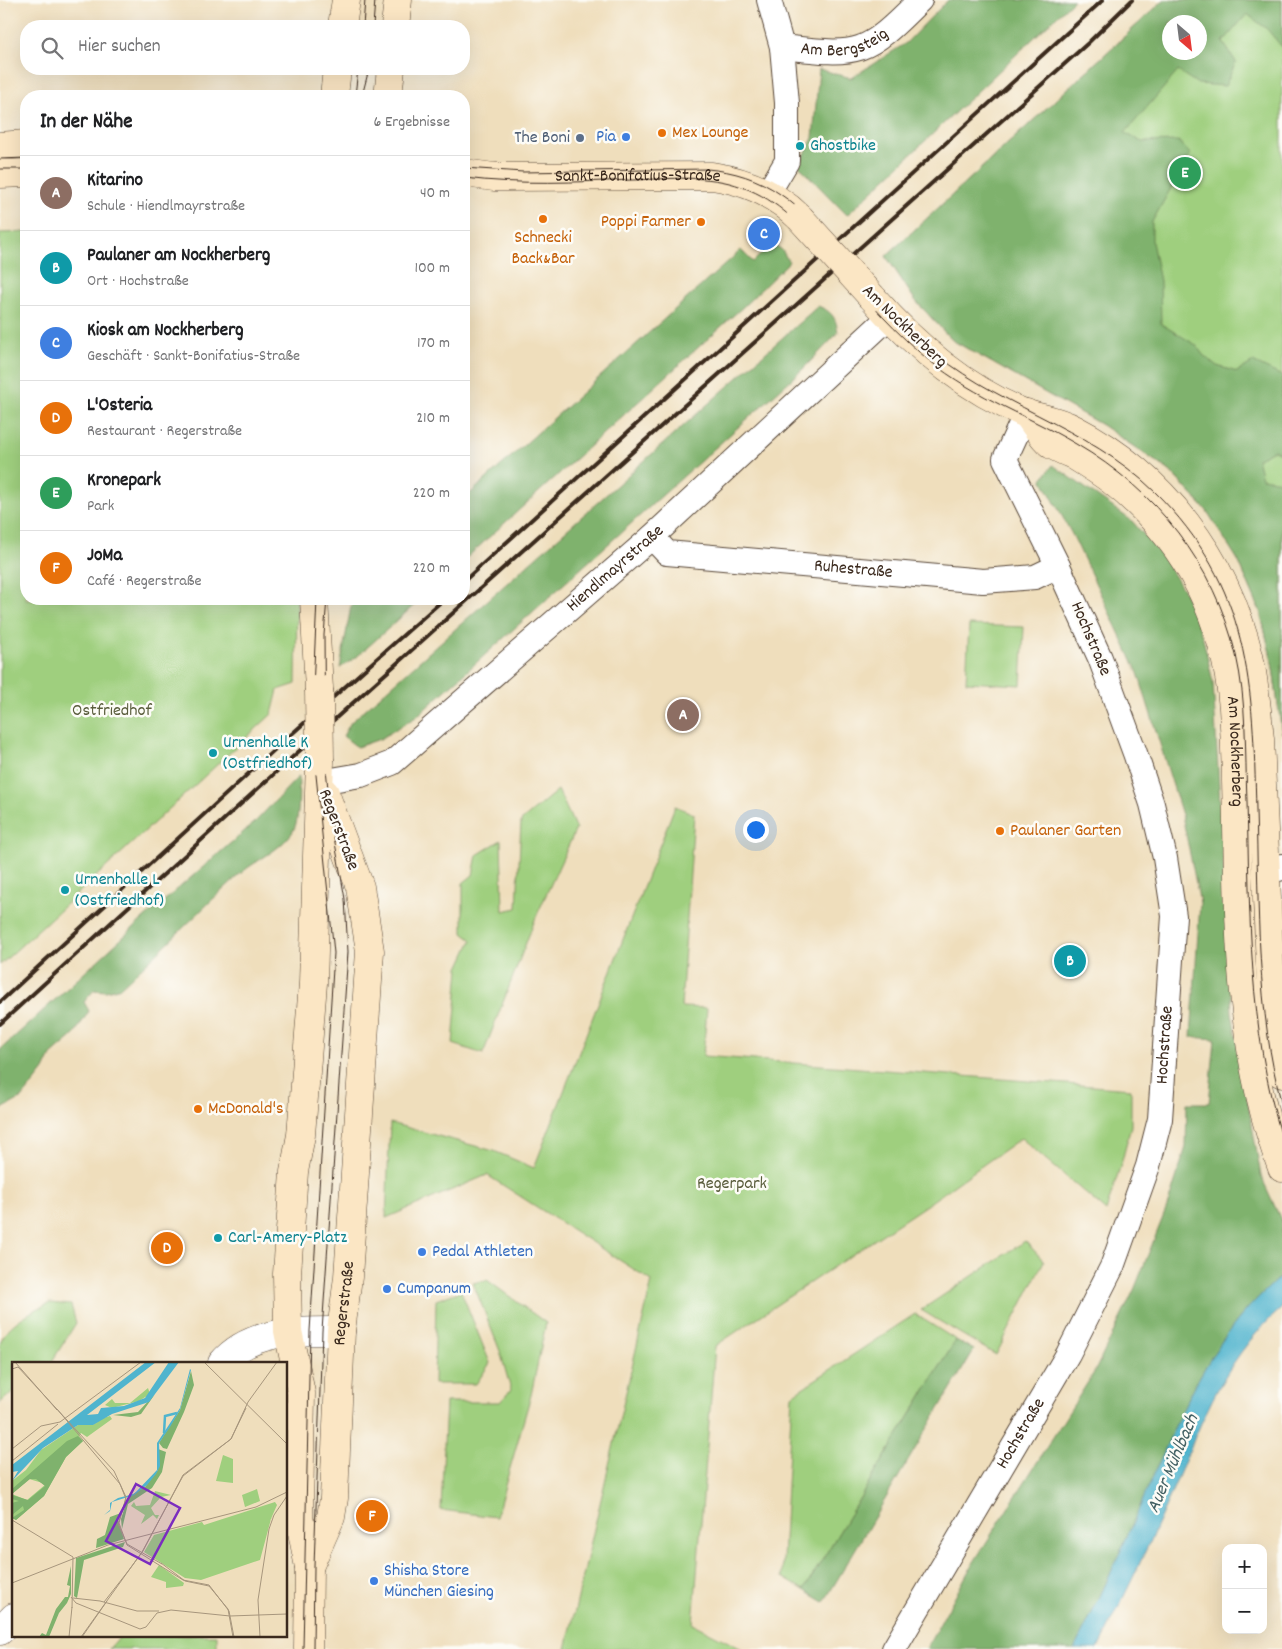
<!DOCTYPE html>
<html lang="de">
<head>
<meta charset="utf-8">
<style>
	body { margin:0; font-family:Dekko,sans-serif; background:#f2f2f2; color:#202124 }
	.controls { position:absolute; right:15px; bottom:15px; display:grid; overflow:hidden; border-radius:10px; box-shadow:0 5px 20px #0002 }
	.controls button { width:45px; height:45px; display:grid; place-items:center; padding:0; border:0; border-bottom:1px solid #e0e0e0; background:#fff; color:#202124; font:25px sans-serif }
	.compass { position:absolute; left:1162px; top:15px; width:45px; height:45px; border-radius:50%; background:#fff; box-shadow:0 5px 20px #0002; rotate:152deg }
	.you { position:absolute; left:755px; top:829px; width:18px; height:18px; margin:-12px; border:4px solid #fff; border-radius:50%; background:#1a73e8; box-shadow:0 0 0 8px #1a73e833 }
	.badge { display:grid; place-items:center; width:32px; height:32px; border-radius:50%; background:#d1495b; color:#fff; font-size:16px; font-weight:700 }
	.pin { position:absolute; translate:-50% -50%; border:2px solid #fff; box-shadow:0 1px 5px #0006 }
	.list { margin:0; padding:0; list-style:none }
	h2 { display:flex; justify-content:space-between; align-items:center; height:65px; margin:0; padding:0 20px; font-size:21px }
	h2 small { font-size:16px; font-weight:400; color:#757577 }
	.list li { display:grid; grid-template-columns:32px 1fr auto; gap:15px; align-items:center; box-sizing:border-box; height:75px; padding:0 20px; border-top:1px solid #e0e0e0 }
	.list b { display:block; font-size:19px; white-space:nowrap }
	.list p { margin:0; font-size:16px; white-space:nowrap; color:#757577 }
	.list em { font-size:16px; font-style:normal; color:#757577 }
	.icon { flex:none; width:28px; height:28px; fill:none; stroke:currentColor; stroke-width:2; stroke-linecap:round; stroke-linejoin:round }
	.map { position:relative; flex:none; width:1282px; height:1649px; overflow:hidden }
	.search { position:absolute; background:#fff; box-shadow:0 5px 20px #0002; left:20px; top:20px; width:450px; height:55px; display:flex; align-items:center; gap:12px; box-sizing:border-box; padding:0 18px; border-radius:20px; color:#757577; font-size:19px }
	.panel { position:absolute; background:#fff; box-shadow:0 5px 20px #0002; left:20px; top:90px; width:450px; height:515px; border-radius:20px }
	.map>svg:first-child { display:block }
</style>
</head>
<body>
<div class="map">
<svg width="1282" height="1649" viewBox="0 0 1282 1649">
	<rect width="100%" height="100%" fill="#fdfcf7"/>
	<filter id="ink" filterUnits="userSpaceOnUse"><feTurbulence type="fractalNoise" baseFrequency=".02" numOctaves="2"/><feDisplacementMap in="SourceGraphic" scale="10" xChannelSelector="R" yChannelSelector="G"/><feConvolveMatrix kernelMatrix="1 2 1 2 8 2 1 2 1" color-interpolation-filters="sRGB"/></filter>
	<filter id="wash" filterUnits="userSpaceOnUse"><feTurbulence type="fractalNoise" baseFrequency=".0096" numOctaves="4" result="noise"/><feDisplacementMap in="SourceGraphic" scale="20" xChannelSelector="R" yChannelSelector="G"/><feGaussianBlur stdDeviation="1.12" result="paint"/><feColorMatrix in="noise" values="0 0 0 0 0 0 0 0 0 0 0 0 0 0 0 0 0 1.4 0 .05"/><feComposite in="paint" operator="in"/></filter>
	<g filter="url(#wash)">
		<rect width="100%" height="100%" fill="#efdebc"/>
		<!-- green -->
		<g fill="#9fcf7e" stroke="#6d7c4e" fill-rule="evenodd">
			<path d="M 1164,0 L 1282,0 L 1282,733 L 1272,661 L 1260,611 L 1238,560 L 1207,511 L 1170,471 L 1102,425 L 952,340 L 915,300 L 886,256 ZM 1170,22 L 1200,22 L 1200,52 L 1170,52 Z"/>
			<path d="M 26,232 L 26,599 L 297,599 L 296,684 L 278,690 L 272,714 L 0,965 L 0,233 Z"/>
			<path d="M 969,625 L 1024,627 L 1021,685 L 966,682 Z"/>
			<path d="M 558,790 L 576,829 L 536,917 L 483,1054 L 453,1044 L 459,968 L 472,940 L 463,933 L 463,883 L 473,875 L 477,855 L 501,840 L 503,911 L 517,908 L 521,821 Z"/>
			<path d="M 675,806 L 694,814 L 681,1007 L 707,1008 L 703,1056 L 1131,1089 L 1131,1126 L 1122,1161 L 1106,1211 L 1021,1138 L 928,1204 L 715,1346 L 693,1624 L 742,1649 L 566,1649 L 652,1281 L 487,1175 L 386,1218 L 390,1123 L 494,1151 L 534,1168 Z"/>
			<path d="M 1025,1241 L 1044,1261 L 996,1355 L 921,1310 Z"/>
			<path d="M 487,1280 L 546,1323 L 531,1395 L 496,1517 L 441,1510 L 446,1402 L 500,1402 L 511,1390 L 500,1351 L 473,1283 Z"/>
			<path d="M 461,1291 L 490,1363 L 476,1384 L 434,1384 L 436,1300 Z"/>
			<path d="M 50,1303 L 71,1305 L 76,1323 L 51,1363 L 14,1363 L 14,1391 L 0,1403 C 0,1388 0,1357 0,1344 C 5,1324 34,1310 50,1303 Z"/>
			<path d="M 915,1314 L 956,1340 L 804,1590 L 782,1577 L 792,1395 Z"/>
			<path d="M 121,1635 L 217,1635 L 217,1649 L 109,1649 Z"/>
		</g>
		<!-- forest -->
		<g fill="#7fb26d" stroke="#5d6e46" fill-rule="evenodd">
			<path d="M 948,0 L 1074,0 L 847,215 L 799,166 L 813,138 L 819,69 L 851,78 L 906,43 Z"/>
			<path d="M 1164,0 L 1282,0 L 1282,47 L 1267,29 L 1247,14 L 1223,42 L 1236,62 L 1225,86 L 1198,84 L 1178,71 L 1125,133 L 1142,142 L 1179,141 L 1190,154 L 1152,222 L 1152,242 L 1160,281 L 1161,324 L 1196,345 L 1203,355 L 1217,366 L 1237,372 L 1253,362 L 1282,376 L 1282,454 L 1274,450 L 1257,459 L 1262,478 L 1282,481 L 1282,733 L 1272,661 L 1260,611 L 1238,560 L 1207,511 L 1170,471 L 1102,425 L 952,340 L 915,300 L 886,256 ZM 1200,22 L 1200,52 L 1170,52 L 1170,22 Z"/>
			<path d="M 772,243 L 782,250 L 789,262 L 745,305 L 464,560 L 464,499 L 741,250 L 753,262 Z"/>
			<path d="M 818,306 C 833,312 836,318 838,333 L 804,368 L 416,717 L 380,739 L 357,747 L 343,736 L 351,722 Z"/>
			<path d="M 1053,465 L 1132,521 L 1163,557 L 1184,591 L 1203,638 L 1213,682 L 1232,1013 L 1261,1176 L 1282,1222 L 1282,1276 C 1216,1330 1188,1396 1155,1472 C 1129,1531 1104,1592 1074,1649 L 926,1649 L 972,1565 L 1095,1371 L 1134,1290 L 1167,1207 L 1186,1147 L 1187,1103 L 1209,1103 L 1215,1039 L 1191,1037 L 1200,903 L 1182,815 L 1138,673 L 1074,538 L 1042,479 Z"/>
			<path d="M 358,599 L 421,599 L 359,655 L 340,668 L 351,606 Z"/>
			<path d="M 299,776 C 298,792 301,819 292,833 C 279,851 258,859 241,873 C 200,910 162,950 121,987 L 106,991 L 94,990 L 84,1002 L 89,1011 L 73,1036 L 51,1055 L 44,1070 L 22,1098 L 0,1110 L 0,1050 L 143,919 L 255,822 Z"/>
			<path d="M 956,1340 L 974,1350 L 824,1602 L 804,1590 Z"/>
		</g>
		<!-- water -->
		<path fill="#4fb4ce" stroke="#456f76" d="M 1282,1276 L 1282,1308 C 1218,1363 1199,1432 1166,1505 C 1145,1554 1122,1601 1098,1649 L 1074,1649 C 1104,1592 1129,1531 1155,1472 C 1188,1396 1216,1330 1282,1276 Z"/>
	</g>
	<g filter="url(#ink)">
		<g fill="none" stroke-linecap="round" stroke-linejoin="round">
			<defs>
				<g id="minor">
					<path id="s1" d="M 782,47 C 861,56 864,56 920,0"/>
					<path d="M 768,193 L 787,161 L 787,103 L 782,47 L 769,0"/>
					<path id="s2" d="M 652,537 L 667,553 L 983,581 L 1035,577 L 1058,566"/>
					<path id="s3" d="M 320,782 L 361,775 L 392,763 L 652,537 L 889,317"/>
					<path d="M 1265,870 L 1279,869 L 1282,866"/>
					<path id="s4" d="M 894,1649 L 1068,1354 L 1112,1267 L 1148,1166 L 1160,1119 L 1174,916 L 1165,858 L 1152,804 L 1135,753 L 1100,658 L 1058,566 L 1005,459 L 1026,413"/>
				</g>
				<g id="tertiary">
					<path d="M 222,1363 C 251,1329 300,1331 341,1331"/>
					<path d="M 0,1631 L 14,1617"/>
				</g>
				<g id="secondary">
					<path d="M 342,26 L 346,0"/>
					<path d="M 395,26 L 398,0"/>
					<path d="M 334,96 L 337,69"/>
					<path d="M 388,96 L 391,69"/>
					<path d="M 0,146 L 26,144"/>
					<path id="s5" d="M 464,173 L 494,177 L 712,176 C 746,181 776,194 800,218"/>
					<path d="M 0,174 L 26,173"/>
					<path d="M 872,297 C 914,345 963,388 1024,413 C 1042,419 1056,419 1074,429 C 1163,475 1226,559 1249,656 C 1255,683 1257,711 1260,739 L 1272,1012 L 1282,1074"/>
					<path id="s6" d="M 1026,413 C 1034,423 1042,438 1052,445 C 1059,449 1066,452 1073,455 C 1086,463 1099,471 1111,480 C 1185,538 1225,615 1233,708 C 1243,861 1226,1022 1282,1168"/>
					<path d="M 314,599 L 319,689"/>
					<path id="s7" d="M 309,1567 L 331,1517 L 334,1498 L 341,1331 L 348,1277 L 370,951 L 360,887 L 325,793"/>
					<path d="M 308,1649 L 309,1567 L 299,1517 L 301,1393 L 288,1331 L 287,1274 L 294,1172 L 301,1135 L 313,983 L 320,761"/>
				</g>
			</defs>
			<!-- minor casing -->
			<use href="#minor" stroke="#564536" stroke-width="26"/>
			<!-- tertiary casing -->
			<use href="#tertiary" stroke="#564536" stroke-width="29"/>
			<!-- secondary casing -->
			<use href="#secondary" stroke="#564536" stroke-width="29"/>
			<!-- minor -->
			<use href="#minor" stroke="#fff" stroke-width="24"/>
			<!-- tertiary -->
			<use href="#tertiary" stroke="#fff" stroke-width="28"/>
			<!-- secondary -->
			<use href="#secondary" stroke="#fbe6c4" stroke-width="28"/>
			<!-- tram -->
			<g stroke="#3b2a1e" stroke-width="1">
				<path d="M 363,26 L 365,0"/>
				<path d="M 373,26 L 375,0"/>
				<path d="M 355,96 L 358,69"/>
				<path d="M 362,96 L 369,69"/>
				<path d="M 0,159 L 26,158"/>
				<path d="M 464,168 L 523,172 L 707,169 C 733,171 759,179 780,194 C 800,207 816,227 832,245 C 861,277 890,312 922,342 C 992,406 1086,424 1155,492 C 1251,587 1253,685 1256,810 C 1259,908 1256,1010 1282,1105"/>
				<path d="M 0,169 L 26,169"/>
				<path d="M 464,178 C 520,185 577,182 633,180 C 669,179 708,174 742,187 C 779,200 802,227 827,255 C 857,288 885,322 918,351 C 969,396 1020,411 1076,444 C 1157,491 1214,564 1236,655 C 1247,703 1245,752 1247,801 C 1250,914 1248,1028 1282,1137"/>
				<path d="M 303,1649 L 310,1331 L 334,953 L 315,765 L 313,689 L 317,599"/>
				<path d="M 313,1649 L 314,1567 L 322,1331 L 348,952 L 345,899 L 331,820 L 325,758 L 324,635 L 327,599"/>
			</g>
			<!-- rail -->
			<g stroke="#3b2a1e" stroke-width="4">
				<path d="M 464,581 L 1103,0"/>
				<path d="M 0,1002 L 285,740 L 444,599"/>
				<path d="M 0,1024 L 287,762 L 1088,43 L 1132,0"/>
			</g>
			<defs>
				<g id="secondary-bridge">
					<path d="M 800,218 L 872,297"/>
					<path d="M 319,689 L 320,761"/>
				</g>
			</defs>
			<!-- secondary-bridge casing -->
			<use href="#secondary-bridge" stroke="#564536" stroke-width="29" stroke-linecap="butt"/>
			<!-- secondary-bridge -->
			<use href="#secondary-bridge" stroke="#fbe6c4" stroke-width="28"/>
		</g>
	</g>
	<!-- markers -->
	<g fill="#e8710a" stroke="#fdfcf7" stroke-width="2">
		<circle cx="662" cy="133" r="5"/>
		<circle cx="543" cy="219" r="5"/>
		<circle cx="701" cy="222" r="5"/>
		<circle cx="1000" cy="831" r="5"/>
		<circle cx="198" cy="1109" r="5"/>
	</g>
	<g fill="#3f7fe0" stroke="#fdfcf7" stroke-width="2">
		<circle cx="626" cy="137" r="5"/>
		<circle cx="422" cy="1252" r="5"/>
		<circle cx="387" cy="1289" r="5"/>
		<circle cx="374" cy="1581" r="5"/>
	</g>
	<circle fill="#5c6f8a" stroke="#fdfcf7" stroke-width="2" cx="580" cy="138" r="5"/>
	<g fill="#0f9aa8" stroke="#fdfcf7" stroke-width="2">
		<circle cx="800" cy="146" r="5"/>
		<circle cx="213" cy="753" r="5"/>
		<circle cx="65" cy="890" r="5"/>
		<circle cx="218" cy="1238" r="5"/>
	</g>
	<g text-anchor="middle" dominant-baseline="central" stroke-width="5" stroke-linejoin="round" paint-order="stroke">
		<!-- street labels -->
		<g font-size="18" fill="#3b2a1e" stroke="#fdfcf7">
			<text stroke="none"><textPath href="#s1" startOffset="64">Am Bergsteig</textPath></text>
			<text stroke="none"><textPath href="#s5" startOffset="174">Sankt-Bonifatius-Straße</textPath></text>
			<text transform="translate(904 327) rotate(44)">Am Nockherberg</text>
			<text stroke="none"><textPath href="#s3" startOffset="371">Hiendlmayrstraße</textPath></text>
			<text stroke="none"><textPath href="#s2" startOffset="209">Ruhestraße</textPath></text>
			<text transform="translate(1090 639) rotate(67)">Hochstraße</text>
			<text stroke="none"><textPath href="#s6" startOffset="420">Am Nockherberg</textPath></text>
			<text transform="translate(338 830) rotate(69)">Regerstraße</text>
			<text stroke="none"><textPath href="#s4" startOffset="670">Hochstraße</textPath></text>
			<text stroke="none"><textPath href="#s7" startOffset="269">Regerstraße</textPath></text>
			<text stroke="none"><textPath href="#s4" startOffset="250">Hochstraße</textPath></text>
		</g>
		<!-- food labels -->
		<g font-size="18" fill="#c56008" stroke="#fdfcf7" text-anchor="start">
			<text x="672" y="133">Mex Lounge</text>
			<text x="691" y="222" text-anchor="end">Poppi Farmer</text>
			<text x="543" y="238" text-anchor="middle">Schnecki<tspan x="543" dy="21">Back&amp;Bar</tspan></text>
			<text x="1010" y="831">Paulaner Garten</text>
			<text x="208" y="1109">McDonald's</text>
		</g>
		<!-- shop labels -->
		<g font-size="18" fill="#366cbe" stroke="#fdfcf7" text-anchor="start">
			<text x="616" y="137" text-anchor="end">Pia</text>
			<text x="432" y="1252">Pedal Athleten</text>
			<text x="397" y="1289">Cumpanum</text>
			<text x="384" y="1571">Shisha Store<tspan x="384" dy="21">München Giesing</tspan></text>
		</g>
		<!-- service labels -->
		<g font-size="18" fill="#4e5e75" stroke="#fdfcf7" text-anchor="end">
			<text x="570" y="138">The Boni</text>
		</g>
		<!-- culture labels -->
		<g font-size="18" fill="#0d838f" stroke="#fdfcf7" text-anchor="start">
			<text x="810" y="146">Ghostbike</text>
			<text x="223" y="743">Urnenhalle K<tspan x="223" dy="21">(Ostfriedhof)</tspan></text>
			<text x="75" y="880">Urnenhalle L<tspan x="75" dy="21">(Ostfriedhof)</tspan></text>
			<text x="228" y="1238">Carl-Amery-Platz</text>
		</g>
		<!-- park labels -->
		<g font-size="18" fill="#595c3b" stroke="#fdfcf7">
			<text x="112" y="711">Ostfriedhof</text>
			<text x="732" y="1184">Regerpark</text>
		</g>
		<!-- water labels -->
		<g font-size="19" font-style="italic" fill="#436164" stroke="#fdfcf7">
			<text transform="translate(1174 1464) rotate(-67)">Auer Mühlbach</text>
		</g>
	</g>
	<!-- overview -->
	<g transform="translate(12 1362)">
		<rect width="275" height="275" fill="#efdebc"/>
		<path d="M 136,26 L 138,32 L 127,39 L 100,46 L 93,43 L 100,37 L 103,41 L 118,41 ZM 98,54 L 100,57 L 75,75 L 69,71 L 67,74 L 71,79 L 54,95 L 32,134 L 4,158 L 0,156 L 0,119 L 14,108 L 29,88 L 66,63 L 80,63 L 87,60 L 82,62 L 80,59 ZM 17,117 L 34,122 L 15,138 L 0,132 ZM 211,93 L 221,97 L 221,121 L 204,119 ZM 245,127 L 248,139 L 233,145 L 230,133 ZM 143,129 L 159,133 L 149,135 L 139,146 L 143,153 L 147,153 L 145,157 L 141,153 L 129,162 L 133,153 L 119,144 L 122,140 L 124,144 L 138,143 ZM 271,138 L 259,157 L 248,198 L 189,218 L 173,216 L 132,190 L 142,173 L 190,160 L 192,163 L 263,140 L 265,143 L 258,159 ZM 147,203 L 172,221 L 171,224 L 154,226 L 154,220 L 139,215 Z" fill="#9fcf7e" fill-rule="evenodd"/>
		<path d="M 179,9 L 182,23 L 172,50 L 155,87 L 151,86 L 147,81 L 168,48 ZM 143,32 L 129,52 L 119,55 L 101,53 L 126,50 ZM 66,74 L 71,79 L 54,95 L 32,134 L 4,158 L 0,156 L 12,148 L 11,144 L 0,153 L 0,141 L 7,139 L 0,137 L 0,133 L 16,138 L 33,124 L 24,117 L 18,117 L 0,132 L 0,127 L 55,79 ZM 146,87 L 154,90 L 150,110 L 140,126 L 116,142 L 110,167 L 109,157 L 116,135 L 133,125 L 146,108 ZM 109,151 L 106,158 L 112,177 L 84,186 L 85,177 L 93,173 L 98,155 ZM 113,180 L 111,185 L 72,198 L 65,236 L 62,234 L 64,196 ZM 59,204 L 59,232 L 55,241 L 47,251 L 37,275 L 27,275 L 30,271 L 34,273 L 44,247 L 53,235 L 56,235 L 58,224 L 55,223 Z" fill="#7fb26d"/>
		<path d="M 134,0 L 144,0 L 75,53 L 86,52 L 89,46 L 112,44 L 133,36 L 157,0 L 167,0 L 137,40 L 100,52 L 81,63 L 66,63 L 31,86 L 0,119 L 6,109 L 0,110 L 0,103 ZM 178,7 L 179,8 L 168,48 L 158,65 L 147,81 L 148,104 L 144,112 L 135,123 L 122,133 L 100,140 L 98,149 L 92,153 L 98,148 L 98,141 L 106,136 L 122,132 L 145,108 L 145,81 L 168,46 Z" fill="#4fb4ce"/>
		<path fill="none" stroke="#4fb4ce" stroke-width="2.5" d="M 152,71 L 153,54 L 165,51"/>
		<path fill="none" stroke="#a7967d" stroke-width="1" d="M 3,0 L 45,48M 192,0 L 275,82M 0,7 L 6,5 L 102,109 L 114,135 L 107,161 L 115,183 L 171,218 L 197,223 L 217,249 L 222,275M 45,47 L 108,122 L 114,137 L 106,162 L 115,182 L 150,202M 0,87 L 29,64 L 48,60 L 129,0M 0,99 L 46,62M 0,158 L 61,195 L 60,246M 149,201 L 173,219 L 197,224 L 216,247 L 221,275M 117,208 L 131,189 L 171,113 L 219,77 L 234,46M 0,221 L 96,183 L 244,145 L 275,130M 59,235 L 64,241 L 128,267 L 134,265 L 145,251 L 159,248 L 218,254 L 275,252M 61,236 L 88,239 L 125,249 L 147,249M 92,240 L 117,208M 57,275 L 60,245M 69,275 L 130,190 L 171,114 L 219,77 L 236,40 L 265,0M 70,275 L 95,239M 248,275 L 246,238 L 257,167 L 262,153 L 275,134"/>
		<path fill="#7b2cbf" fill-opacity="0.15" stroke="#7b2cbf" stroke-width="2.5" d="M 124,122 L 168,146 L 138,202 L 94,179 Z"/>
		<rect width="275" height="275" fill="none" stroke="#3b2a1e" stroke-width="2.5"/>
	</g>
</svg>
<div class="controls">
<button>+</button>
<button>−</button>
</div>
<svg class="compass" viewBox="-18 -18 36 36"><path d="M0-13l5 13h-10z" fill="#e53935"/><path d="M0 13l5-13h-10z" fill="#757577"/></svg>
<div class="you"></div>
<div class="pin badge" style="left:683px;top:715px;background:#8d6e63">A</div>
<div class="pin badge" style="left:1070px;top:961px;background:#0f9aa8">B</div>
<div class="pin badge" style="left:764px;top:234px;background:#3f7fe0">C</div>
<div class="pin badge" style="left:167px;top:1248px;background:#e8710a">D</div>
<div class="pin badge" style="left:1185px;top:173px;background:#2e9e5b">E</div>
<div class="pin badge" style="left:372px;top:1516px;background:#e8710a">F</div>
<div class="search"><svg class="icon" aria-label="search" viewBox="0 0 24 24"><circle cx="10" cy="10" r="6"/><path d="M15 15l6 6"/></svg>Hier suchen</div>
<section class="panel">
<h2>In der Nähe<small>6 Ergebnisse</small></h2>
<ul class="list">
<li><span class="badge" style="background:#8d6e63">A</span><div><b>Kitarino</b><p>Schule · Hiendlmayrstraße</p></div><em>40 m</em></li>
<li><span class="badge" style="background:#0f9aa8">B</span><div><b>Paulaner am Nockherberg</b><p>Ort · Hochstraße</p></div><em>100 m</em></li>
<li><span class="badge" style="background:#3f7fe0">C</span><div><b>Kiosk am Nockherberg</b><p>Geschäft · Sankt-Bonifatius-Straße</p></div><em>170 m</em></li>
<li><span class="badge" style="background:#e8710a">D</span><div><b>L'Osteria</b><p>Restaurant · Regerstraße</p></div><em>210 m</em></li>
<li><span class="badge" style="background:#2e9e5b">E</span><div><b>Kronepark</b><p>Park</p></div><em>220 m</em></li>
<li><span class="badge" style="background:#e8710a">F</span><div><b>JoMa</b><p>Café · Regerstraße</p></div><em>220 m</em></li>
</ul>
</section>
</div>
</body>
</html>
